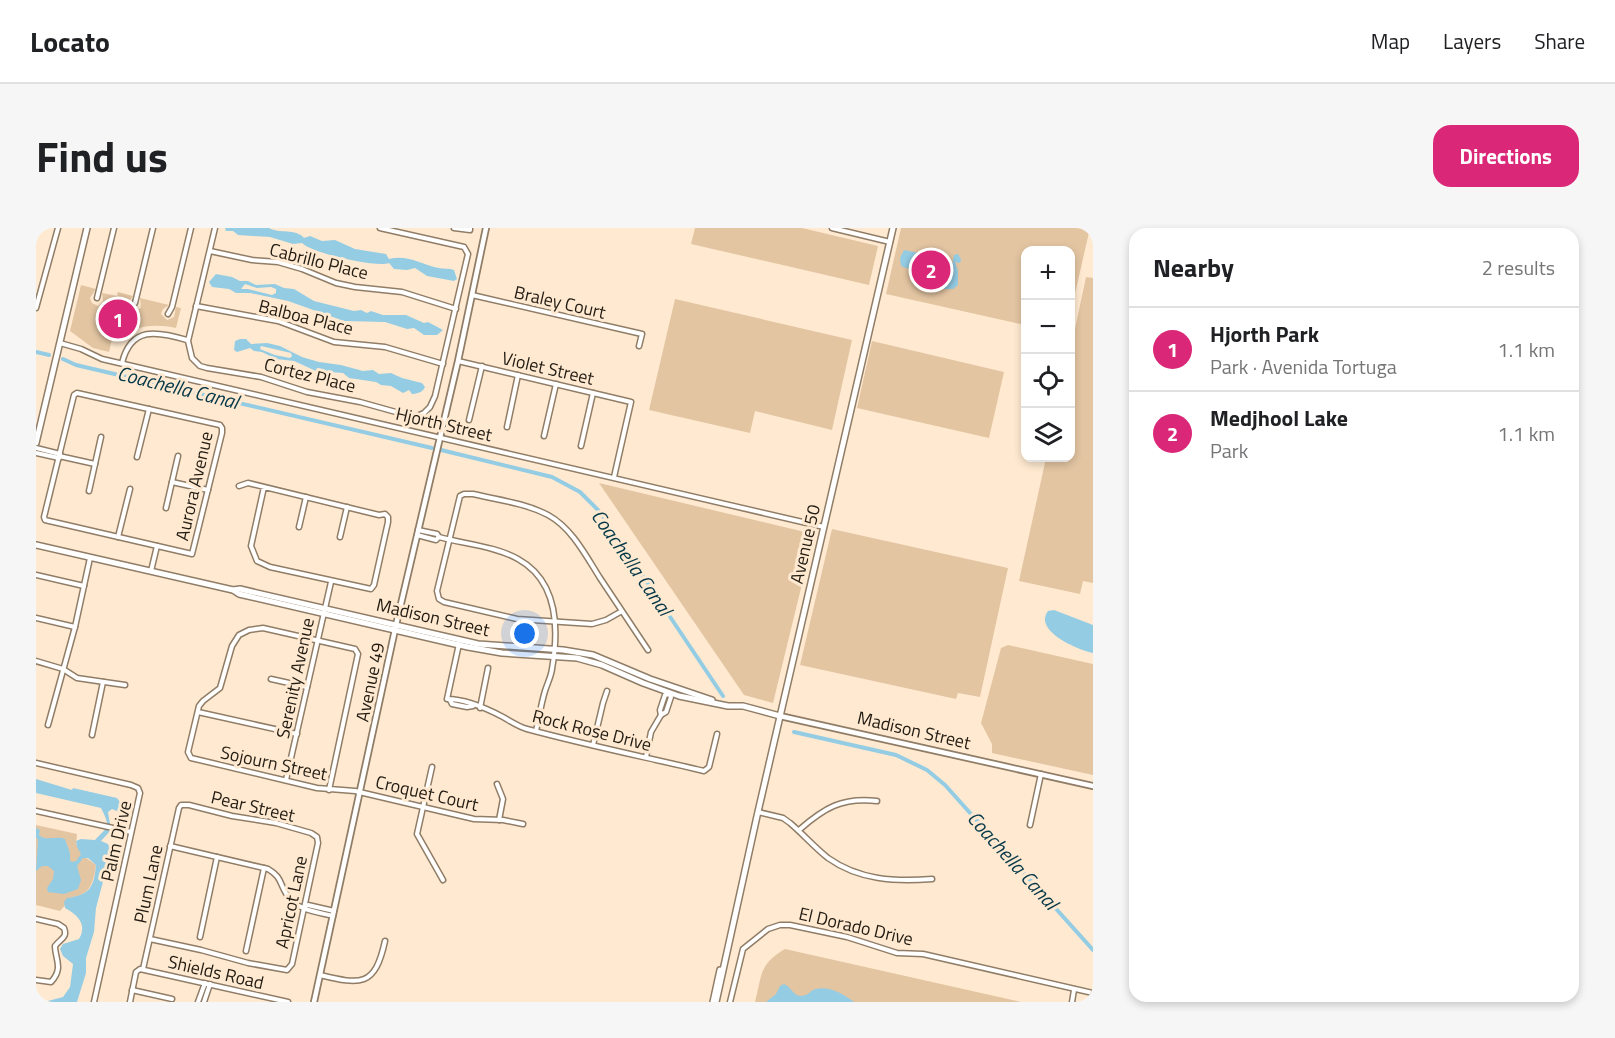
<!DOCTYPE html>
<html lang="en">
<head>
<meta charset="utf-8">
<style>
	body { margin:0; font-family:"Titillium Web",sans-serif; background:#f6f6f6; color:#202124 }
	.controls { position:absolute; right:18px; top:18px; display:grid; overflow:hidden; border-radius:12px; box-shadow:0 3px 9px #0003 }
	.controls button { width:54px; height:54px; display:grid; place-items:center; padding:0; border:0; border-bottom:2px solid #e0e0e0; background:#fff; color:#202124; font:30px sans-serif }
	.you { position:absolute; left:489px; top:406px; width:21px; height:21px; margin:-15px; border:4px solid #fff; border-radius:50%; background:#1a73e8; box-shadow:0 0 0 9px #1a73e833 }
	.badge { display:grid; place-items:center; width:39px; height:39px; border-radius:50%; background:#db2777; color:#fff; font-size:20px; font-weight:700 }
	.pin { position:absolute; translate:-50% -50%; border:3px solid #fff; box-shadow:0 2px 6px #0006 }
	.list { margin:0; padding:0; list-style:none }
	h2 { display:flex; justify-content:space-between; align-items:center; height:78px; margin:0; padding:0 24px; font-size:26px }
	h2 small { font-size:20px; font-weight:400; color:#757577 }
	.list li { display:grid; grid-template-columns:39px 1fr auto; gap:18px; align-items:center; box-sizing:border-box; height:84px; padding:0 24px; border-top:2px solid #e0e0e0 }
	.list b { display:block; font-size:22px; white-space:nowrap }
	.list p { margin:0; font-size:20px; white-space:nowrap; color:#757577 }
	.list em { font-size:20px; font-style:normal; color:#757577 }
	.icon { flex:none; width:33px; height:33px; fill:none; stroke:currentColor; stroke-width:2; stroke-linecap:round; stroke-linejoin:round }
	.map { position:relative; flex:none; width:1057px; height:774px; overflow:hidden; border-radius:18px }
	header { display:flex; align-items:center; gap:36px; box-sizing:border-box; height:84px; padding:0 30px; background:#fff; border-bottom:2px solid #e0e0e0 }
	header strong { font-size:28px }
	nav { display:flex; gap:33px; margin-inline-start:auto; font-size:21px }
	.intro { display:flex; align-items:center; justify-content:space-between; box-sizing:border-box; height:144px; padding:0 36px }
	h1 { margin:0; font-size:42px }
	.button { padding:15px 27px; border-radius:18px; background:#db2777; color:#fff; font-size:21px; font-weight:700 }
	main { display:flex; gap:36px; padding:0 36px }
	aside { flex:1; background:#fff; border-radius:18px; box-shadow:0 3px 9px #0003 }
	.map>svg:first-child { display:block }
</style>
</head>
<body>
<header>
<strong>Locato</strong>
<nav><a>Map</a><a>Layers</a><a>Share</a></nav>
</header>
<div class="intro"><h1>Find us</h1><a class="button">Directions</a></div>
<main>
<div class="map">
<svg width="1057" height="774" viewBox="0 0 1057 774">
	<rect width="100%" height="100%" fill="#ffead1"/>
	<!-- green -->
	<g fill="#e3c5a2">
		<path d="M 659,0 L 766,0 L 842,18 L 833,57 L 655,16 Z"/>
		<path d="M 865,0 L 1054,0 L 1035,83 L 1034,22 L 990,22 L 989,97 L 850,66 Z"/>
		<path d="M 1050,49 L 1057,50 L 1057,355 L 1047,353 L 1044,366 L 983,353 L 1010,230 L 1034,230 L 1035,120 Z"/>
		<path d="M 45,57 L 60,61 L 54,70 L 56,75 L 62,78 L 67,73 L 66,65 L 81,68 L 82,64 L 97,68 L 92,75 L 97,83 L 105,80 L 104,70 L 133,77 L 127,81 L 125,86 L 131,92 L 138,89 L 140,79 L 145,80 L 140,100 C 120,96 98,96 84,113 L 76,111 L 73,124 L 57,120 L 34,103 Z"/>
		<path d="M 639,71 L 816,112 L 796,202 L 719,183 L 714,205 L 613,182 Z"/>
		<path d="M 836,113 L 968,144 L 953,210 L 821,180 Z"/>
		<path d="M 563,255 L 769,304 L 776,315 L 737,475 L 708,467 Z"/>
		<path d="M 796,301 L 972,340 L 944,469 L 922,465 L 920,471 L 764,437 Z"/>
		<path d="M 972,417 L 1057,436 L 1057,547 L 956,525 L 956,516 L 945,495 L 965,420 Z"/>
		<path d="M 0,597 L 41,606 L 40,616 L 49,629 L 60,637 C 58,653 54,668 36,669 L 24,683 L 0,677 Z"/>
		<path d="M 749,721 L 985,774 L 719,774 C 726,747 723,736 749,721 Z"/>
	</g>
	<!-- water -->
	<g fill="#94cce4" fill-rule="evenodd">
		<path d="M 189,0 L 233,0 C 243,6 260,0 268,10 L 274,8 L 286,13 L 299,12 L 319,21 L 350,26 L 353,31 C 371,26 387,37 403,40 C 408,41 413,40 418,42 L 421,51 L 418,53 L 391,48 L 379,40 L 371,42 L 358,41 L 353,35 C 341,40 275,25 266,15 L 257,16 L 234,9 L 202,7 L 197,3 L 190,3 Z"/>
		<path d="M 868,22 L 908,30 L 910,34 L 908,41 L 912,43 L 916,37 L 918,27 L 922,26 L 925,31 L 924,35 L 919,34 L 922,43 L 922,57 L 917,61 L 905,61 L 898,49 L 892,49 C 884,43 875,42 865,38 L 864,30 Z"/>
		<path d="M 180,46 L 196,49 L 204,53 L 212,53 L 220,57 L 239,56 L 248,60 L 258,61 L 278,73 L 318,83 L 325,82 L 331,85 L 335,83 L 347,87 L 370,87 L 388,95 L 392,94 L 407,102 L 401,107 L 388,107 L 378,100 L 371,101 L 349,94 L 308,93 L 252,73 L 214,65 L 200,65 L 193,61 L 176,59 L 173,54 ZM 209,56 L 221,60 L 235,59 L 240,61 L 240,65 L 236,67 L 212,61 L 205,61 Z"/>
		<path d="M 204,111 L 210,111 L 215,116 L 231,115 L 244,118 L 266,129 L 283,134 L 305,137 L 327,143 L 337,142 L 343,146 L 355,145 L 366,150 L 386,155 L 389,159 C 387,164 381,166 376,166 L 373,162 L 367,165 L 355,158 L 345,157 L 340,154 L 313,150 L 307,145 L 280,143 L 258,133 L 240,131 L 226,124 L 218,123 L 214,120 L 201,124 L 198,122 L 199,113 ZM 225,118 L 255,125 L 256,128 L 254,130 L 239,127 L 224,121 Z"/>
		<path d="M 1018,382 L 1057,397 L 1057,425 C 1042,422 997,403 1012,383 Z"/>
		<path d="M 0,551 L 36,562 L 37,560 L 81,570 L 86,577 L 83,584 L 76,581 L 72,584 L 75,602 L 65,613 L 72,616 L 75,624 L 60,680 L 58,704 L 50,730 L 50,745 L 41,774 L 8,774 L 27,769 L 34,759 L 37,736 L 27,728 L 24,721 L 27,716 L 43,711 C 52,697 41,686 29,680 L 28,674 L 31,670 C 54,667 58,659 60,637 L 52,630 L 47,630 L 41,638 L 45,652 L 42,661 L 28,666 L 12,664 L 11,660 L 17,651 L 18,643 L 12,638 L 6,638 L 0,643 L 2,612 L 0,609 L 0,600 L 4,602 L 3,607 C 11,614 20,607 29,611 L 34,625 L 34,632 L 36,634 L 40,633 L 45,626 L 41,619 L 40,613 L 45,611 L 59,612 C 72,598 75,600 65,580 L 0,565 Z"/>
		<path d="M 748,756 C 755,759 757,767 764,768 C 770,768 773,765 777,762 C 791,756 808,766 818,774 L 730,774 L 740,766 L 744,758 Z"/>
	</g>
	<g fill="none" stroke-linecap="round" stroke-linejoin="round">
		<!-- stream -->
		<path stroke="#94cce4" stroke-width="1.5" d="M 903,29 L 906,23"/>
		<!-- canal -->
		<g stroke="#94cce4" stroke-width="4">
			<path d="M 0,124 L 13,127"/>
			<path d="M 27,131 L 40,137 L 396,220"/>
			<path d="M 405,222 L 516,249 L 544,264 L 564,284 L 687,468"/>
			<path d="M 758,504 L 860,527 L 891,542 L 909,557 L 1057,722"/>
		</g>
		<defs>
			<g id="minor">
				<path d="M 179,0 L 152,113 L 156,130 L 164,138 L 171,140 L 225,149 L 271,164 L 324,174 L 367,186 L 381,188 L 388,185 L 394,179 L 399,168 L 432,26 L 428,19 L 344,0"/>
				<path d="M 418,0 L 434,2 L 434,0"/>
				<path d="M 796,0 L 854,14"/>
				<path d="M 174,23 L 216,32 L 242,34 L 266,41 L 300,55 L 319,59 L 366,64 L 420,81"/>
				<path d="M 436,67 L 606,106 L 603,118"/>
				<path d="M 61,70 L 78,0"/>
				<path d="M 99,75 L 117,0"/>
				<path d="M 160,78 L 242,93 L 298,114 L 349,119 L 407,136"/>
				<path d="M 0,80 L 22,0"/>
				<path d="M 132,86 L 136,79 L 155,0"/>
				<path d="M 24,115 L 45,121 L 66,131 L 788,299"/>
				<path d="M 422,133 L 595,174 L 578,249"/>
				<path d="M 86,135 C 95,98 121,103 151,112"/>
				<path d="M 41,165 L 184,197 L 186,200 L 186,205 L 156,326 L 9,292 L 8,289 L 38,167 Z"/>
				<path d="M 433,192 L 446,138"/>
				<path d="M 471,199 L 482,147"/>
				<path d="M 508,208 L 520,156"/>
				<path d="M 545,218 L 557,165"/>
				<path d="M 0,220 L 24,226"/>
				<path d="M 0,225 L 23,230"/>
				<path d="M 23,228 L 59,236"/>
				<path d="M 101,229 L 113,181"/>
				<path d="M 136,254 L 172,262"/>
				<path d="M 203,258 L 212,255 L 343,287 L 349,286 L 352,289 L 352,294 L 338,357 L 335,361 L 234,339 L 221,333 L 215,318 L 228,259"/>
				<path d="M 53,263 L 65,209"/>
				<path d="M 130,280 L 142,228"/>
				<path d="M 263,299 L 270,269"/>
				<path d="M 382,302 L 401,306 L 403,309 C 428,316 459,318 482,331 C 522,353 523,401 516,441 C 515,449 511,456 509,463 C 505,476 503,490 500,503"/>
				<path d="M 381,307 L 400,312 L 403,309"/>
				<path d="M 82,309 L 94,261"/>
				<path d="M 304,309 L 311,279"/>
				<path d="M 115,343 L 121,318"/>
				<path d="M 0,347 L 48,358"/>
				<path d="M 586,383 L 570,392 L 556,396 L 481,391 L 408,374 L 403,371 L 401,363 L 424,268 L 428,266 L 437,266 C 462,272 489,275 512,287 C 536,300 550,328 564,350 C 580,374 596,398 612,422"/>
				<path d="M 0,390 L 39,399"/>
				<path d="M 423,416 L 411,471 C 428,471 450,480 467,489 C 474,493 483,499 491,501 C 550,517 609,529 668,543 L 673,539 L 681,506"/>
				<path d="M 0,433 L 27,441 L 41,450 L 89,457"/>
				<path d="M 235,451 L 271,459"/>
				<path d="M 414,472 L 416,476 L 431,479 L 437,478"/>
				<path d="M 444,480 L 452,440"/>
				<path d="M 162,484 L 261,506"/>
				<path d="M 625,487 L 624,482 L 629,467 L 633,466"/>
				<path d="M 12,497 L 39,399 L 54,330"/>
				<path d="M 56,507 L 67,454"/>
				<path d="M 557,517 L 567,475 L 571,463"/>
				<path d="M 610,529 L 615,504 L 625,487 L 630,484 L 635,469 L 633,465"/>
				<path d="M 0,535 L 95,557 L 102,560 L 104,565 L 58,774"/>
				<path d="M 396,539 L 381,606 L 407,652"/>
				<path d="M 250,552 L 295,354"/>
				<path d="M 461,556 L 467,571 L 463,592"/>
				<path d="M 293,562 L 322,426 L 319,421 L 227,400 L 213,402 L 203,407 L 196,418 L 184,460 L 167,473 L 163,478 L 152,524 L 155,530 L 281,560 L 319,563 L 438,591 L 467,592 L 487,596"/>
				<path d="M 0,583 L 95,604"/>
				<path d="M 722,584 L 747,590 L 754,595 C 767,606 778,619 792,630 C 823,652 859,654 896,651"/>
				<path d="M 994,597 L 1005,546"/>
				<path d="M 763,602 C 788,580 806,569 841,573"/>
				<path d="M 134,618 L 232,641 C 246,649 243,655 251,667 C 260,682 281,684 297,688"/>
				<path d="M 268,679 L 272,677 L 298,683"/>
				<path d="M 0,691 L 22,696 L 28,700 C 32,710 24,711 19,718 C 19,731 28,740 15,754 L 0,752"/>
				<path d="M 164,709 L 181,629"/>
				<path d="M 210,723 L 228,640"/>
				<path d="M 107,741 L 143,580 L 145,577 L 153,577 L 196,588 L 240,595 L 275,605 L 281,609 L 282,615 L 256,736 L 251,742 L 212,735 L 165,722 L 114,711"/>
				<path d="M 284,747 C 325,757 339,759 349,713"/>
				<path d="M 96,762 L 136,771"/>
				<path d="M 94,774 L 100,744 L 104,741 L 252,774"/>
				<path d="M 162,774 L 169,755"/>
				<path d="M 168,774 L 174,756"/>
				<path d="M 694,774 L 707,721 L 732,701 L 744,697 L 754,697 L 811,709 L 861,725 L 887,726 L 1057,765"/>
				<path d="M 1036,774 L 1038,762"/>
			</g>
			<g id="tertiary">
				<path d="M 744,488 L 1057,558"/>
				<path d="M 278,774 L 360,397 L 422,133 L 450,0"/>
			</g>
			<g id="secondary">
				<path d="M 0,215 L 51,0"/>
				<path d="M 0,317 L 197,362 L 203,366 L 432,419 L 466,425 L 541,430 L 566,437 L 607,455 L 643,468 L 692,478 L 707,478 L 744,488"/>
				<path d="M 197,362 L 204,361 L 442,416 L 527,422 L 557,427 L 614,451 L 676,472"/>
				<path d="M 677,774 L 684,742"/>
				<path d="M 680,774 L 721,588 L 857,0"/>
			</g>
		</defs>
		<!-- minor casing -->
		<use href="#minor" stroke="#907d67" stroke-width="7"/>
		<!-- tertiary casing -->
		<use href="#tertiary" stroke="#907d67" stroke-width="8"/>
		<!-- secondary casing -->
		<use href="#secondary" stroke="#907d67" stroke-width="8"/>
		<!-- minor -->
		<use href="#minor" stroke="#fff" stroke-width="4"/>
		<!-- tertiary -->
		<use href="#tertiary" stroke="#fff" stroke-width="4.5"/>
		<!-- secondary -->
		<use href="#secondary" stroke="#fff" stroke-width="5"/>
	</g>
	<g text-anchor="middle" dominant-baseline="central" stroke-width="6" stroke-linejoin="round" paint-order="stroke">
		<!-- street labels -->
		<g font-size="18" fill="#231c13" stroke="#ffead1">
			<text transform="translate(283 33) rotate(14)">Cabrillo Place</text>
			<text transform="translate(524 74) rotate(13)">Braley Court</text>
			<text transform="translate(270 89) rotate(14)">Balboa Place</text>
			<text transform="translate(512 140) rotate(13)">Violet Street</text>
			<text transform="translate(274 147) rotate(14)">Cortez Place</text>
			<text transform="translate(408 196) rotate(13)">Hjorth Street</text>
			<text transform="translate(158 258) rotate(-77)">Aurora Avenue</text>
			<text transform="translate(769 316) rotate(-77)">Avenue 50</text>
			<text transform="translate(397 389) rotate(13)">Madison Street</text>
			<text transform="translate(259 450) rotate(-78)">Serenity Avenue</text>
			<text transform="translate(334 454) rotate(-78)">Avenue 49</text>
			<text transform="translate(556 502) rotate(14)">Rock Rose Drive</text>
			<text transform="translate(878 502) rotate(13)">Madison Street</text>
			<text transform="translate(238 535) rotate(12)">Sojourn Street</text>
			<text transform="translate(391 565) rotate(13)">Croquet Court</text>
			<text transform="translate(217 578) rotate(13)">Pear Street</text>
			<text transform="translate(80 613) rotate(-77)">Palm Drive</text>
			<text transform="translate(112 656) rotate(-78)">Plum Lane</text>
			<text transform="translate(255 674) rotate(-78)">Apricot Lane</text>
			<text transform="translate(820 698) rotate(13)">El Dorado Drive</text>
			<text transform="translate(180 744) rotate(13)">Shields Road</text>
		</g>
		<!-- water labels -->
		<g font-size="20" font-style="italic" fill="#053849" stroke="#ffead1">
			<text transform="translate(142 159) rotate(14)">Coachella Canal</text>
			<text transform="translate(596 334) rotate(55)">Coachella Canal</text>
			<text transform="translate(977 632) rotate(48)">Coachella Canal</text>
		</g>
	</g>
</svg>
<div class="controls">
<button>+</button>
<button>−</button>
<button><svg class="icon" aria-label="locate" viewBox="0 0 24 24"><circle cx="12" cy="12" r="6"/><path d="M12 2v4M12 18v4M2 12h4M18 12h4"/></svg></button>
<button><svg class="icon" aria-label="layers" viewBox="0 0 24 24"><path d="M12 4l9 5-9 5-9-5zM3 14l9 5 9-5"/></svg></button>
</div>
<div class="you"></div>
<div class="pin badge" style="left:82px;top:91px">1</div>
<div class="pin badge" style="left:895px;top:42px">2</div>
</div>
<aside>
<h2>Nearby<small>2 results</small></h2>
<ul class="list">
<li><span class="badge">1</span><div><b>Hjorth Park</b><p>Park · Avenida Tortuga</p></div><em>1.1 km</em></li>
<li><span class="badge">2</span><div><b>Medjhool Lake</b><p>Park</p></div><em>1.1 km</em></li>
</ul>
</aside>
</main>
</body>
</html>
